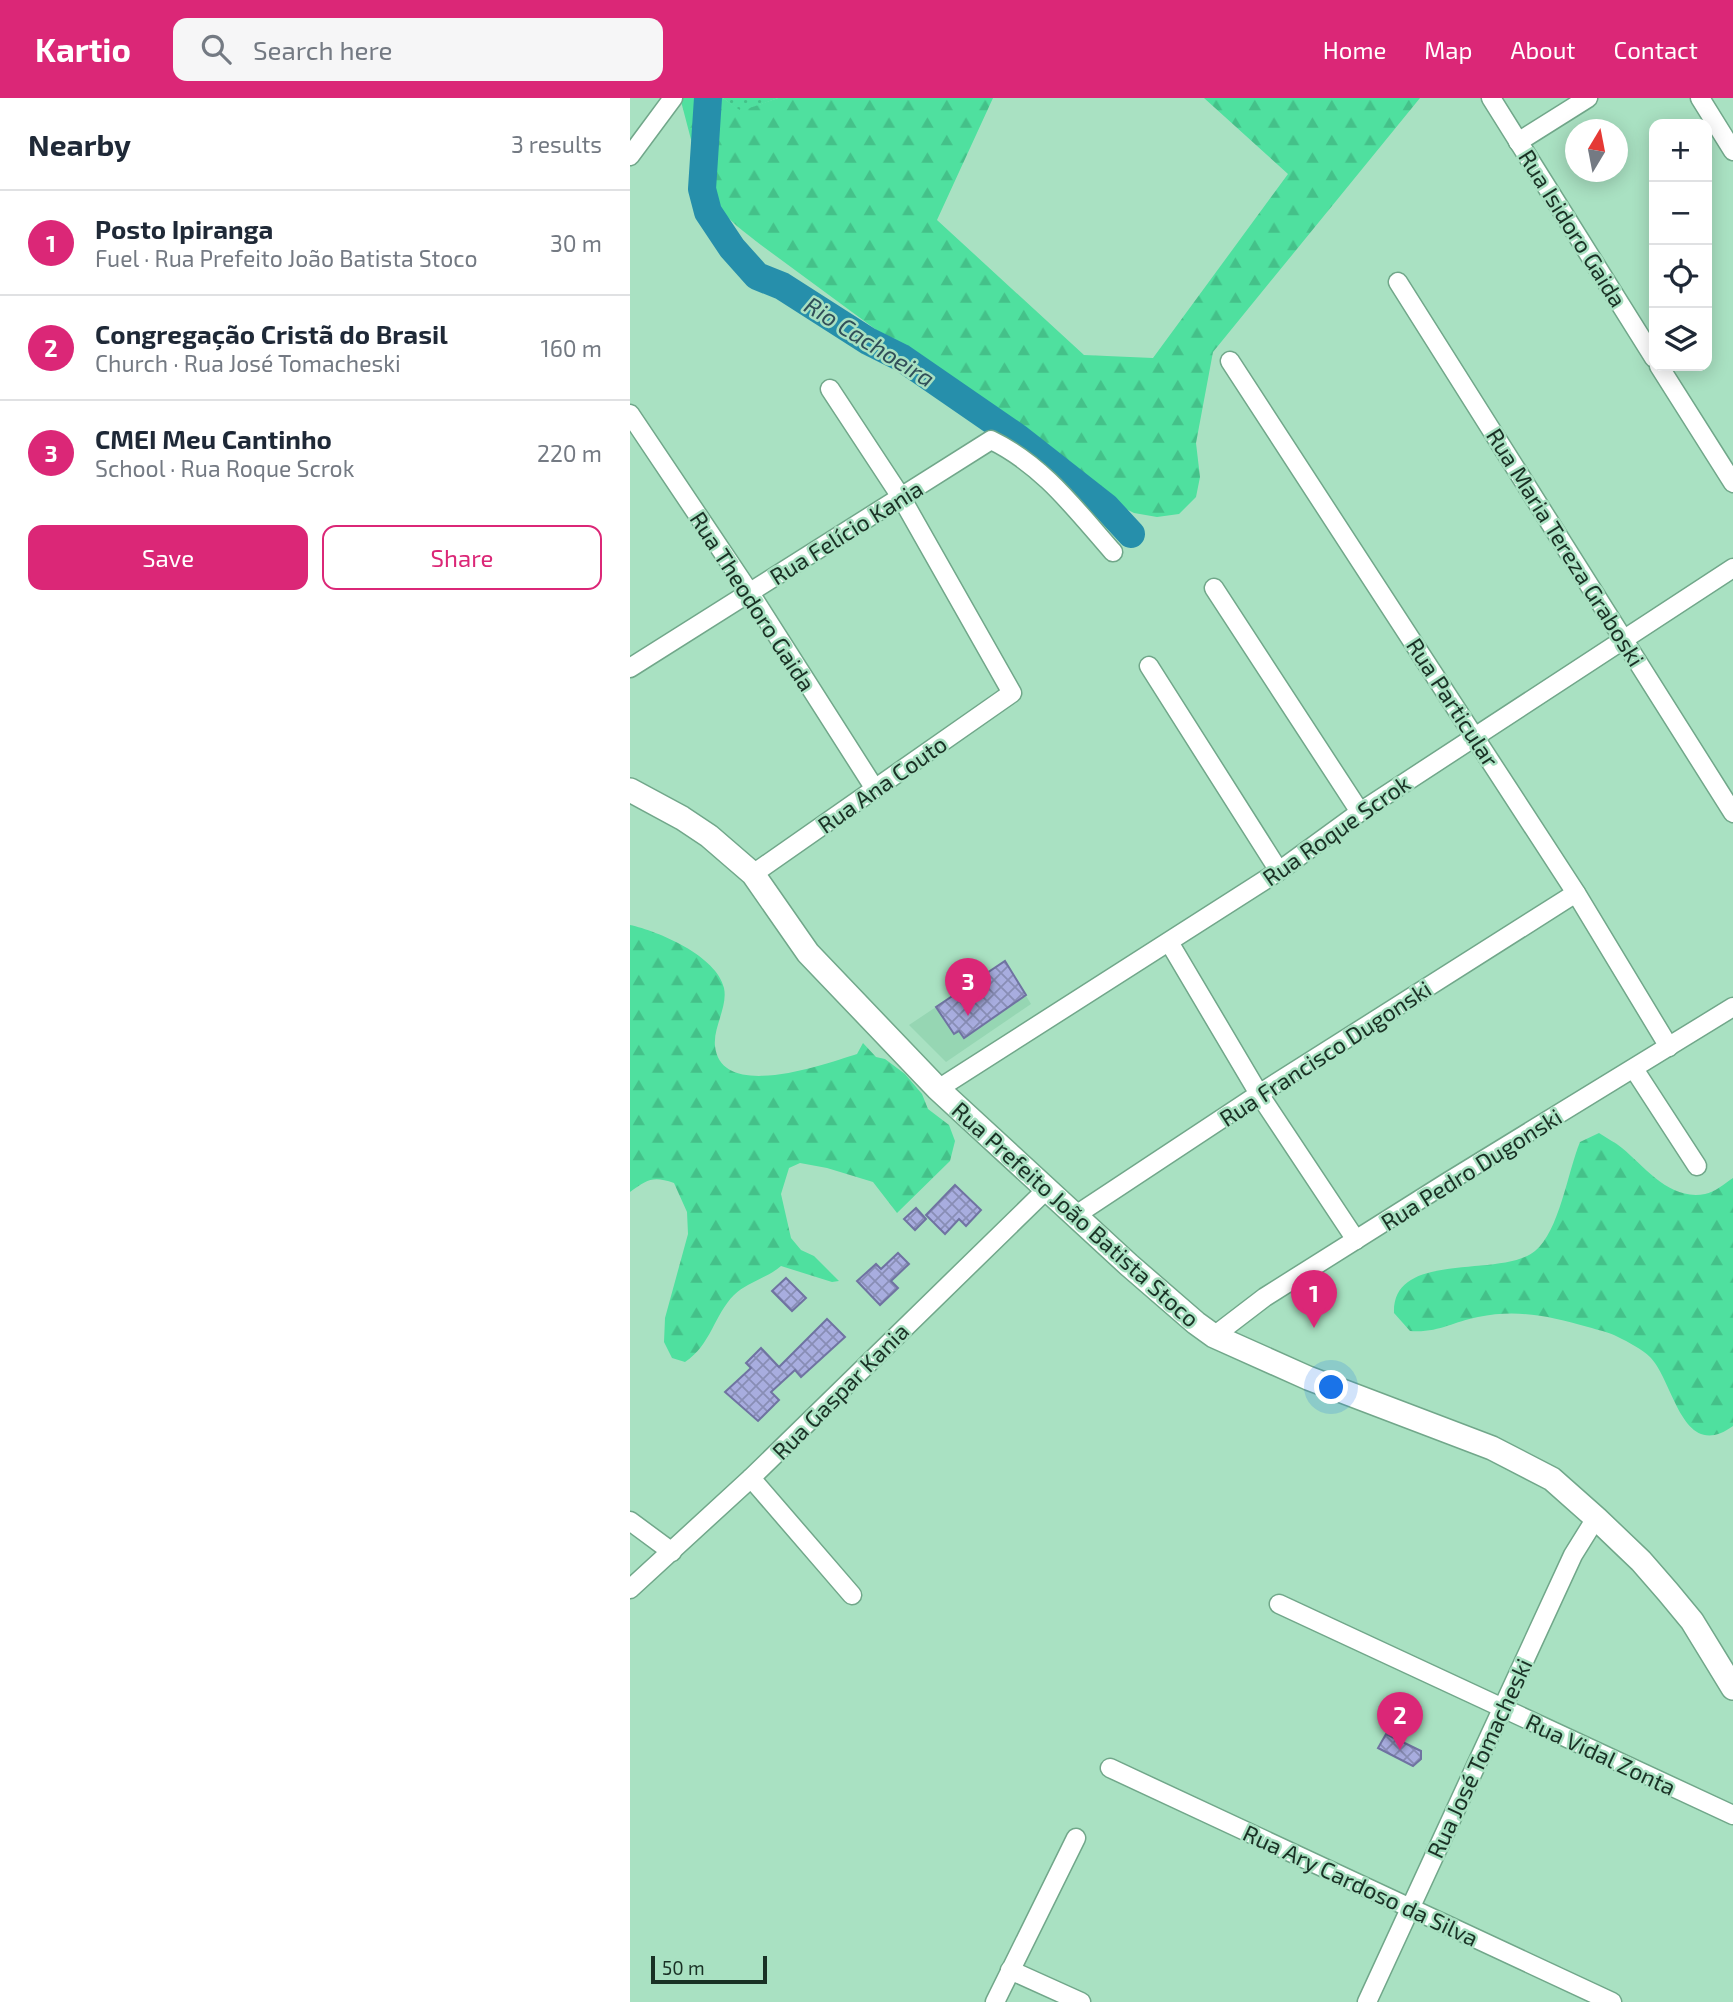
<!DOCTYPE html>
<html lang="en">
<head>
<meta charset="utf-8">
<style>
	body { margin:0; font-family:"Exo 2",sans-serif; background:#f6f6f7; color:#1f2937 }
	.controls { position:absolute; right:21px; top:21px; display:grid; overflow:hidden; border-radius:14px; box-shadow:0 4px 18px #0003 }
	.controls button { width:63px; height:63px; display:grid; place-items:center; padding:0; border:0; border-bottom:2px solid #e0e1e3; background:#fff; color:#1f2937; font:35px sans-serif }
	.compass { position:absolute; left:935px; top:21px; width:63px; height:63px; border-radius:50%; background:#fff; box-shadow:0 4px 18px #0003; rotate:10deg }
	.scale { position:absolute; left:21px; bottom:18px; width:116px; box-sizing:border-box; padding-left:7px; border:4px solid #1a3125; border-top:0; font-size:19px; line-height:24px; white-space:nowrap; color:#1a3125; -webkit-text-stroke:5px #a9e1c2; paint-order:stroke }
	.you { position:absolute; left:702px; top:1290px; width:24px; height:24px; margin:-18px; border:5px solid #fff; border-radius:50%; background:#1a73e8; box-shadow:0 0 0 10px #1a73e833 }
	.badge { display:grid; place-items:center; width:46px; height:46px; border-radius:50%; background:#db2777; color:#fff; font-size:23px; font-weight:700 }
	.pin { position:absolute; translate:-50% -58px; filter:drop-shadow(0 2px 4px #0008) }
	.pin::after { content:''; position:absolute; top:37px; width:24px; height:21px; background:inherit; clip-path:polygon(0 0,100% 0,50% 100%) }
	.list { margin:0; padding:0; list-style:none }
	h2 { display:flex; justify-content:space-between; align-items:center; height:91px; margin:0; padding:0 28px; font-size:30px }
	h2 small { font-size:23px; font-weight:400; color:#747a83 }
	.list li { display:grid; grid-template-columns:46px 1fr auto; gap:21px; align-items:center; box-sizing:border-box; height:105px; padding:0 28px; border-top:2px solid #e0e1e3 }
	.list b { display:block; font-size:26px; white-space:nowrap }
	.list p { margin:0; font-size:23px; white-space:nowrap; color:#747a83 }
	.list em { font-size:23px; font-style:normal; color:#747a83 }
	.actions { display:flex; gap:14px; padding:21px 28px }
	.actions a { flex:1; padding:16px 0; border:2px solid #db2777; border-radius:14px; text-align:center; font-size:24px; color:#db2777 }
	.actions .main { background:#db2777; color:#fff }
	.icon { flex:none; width:38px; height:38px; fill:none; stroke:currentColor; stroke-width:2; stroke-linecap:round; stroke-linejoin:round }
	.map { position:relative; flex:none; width:1103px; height:1904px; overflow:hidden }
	header { display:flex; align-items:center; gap:42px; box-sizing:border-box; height:98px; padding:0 35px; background:#db2777; color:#fff }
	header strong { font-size:33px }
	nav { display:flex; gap:38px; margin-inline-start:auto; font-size:24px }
	.search { width:490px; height:63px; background:#f6f6f7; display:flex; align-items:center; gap:18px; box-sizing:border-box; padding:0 24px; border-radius:14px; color:#747a83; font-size:26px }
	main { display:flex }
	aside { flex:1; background:#fff }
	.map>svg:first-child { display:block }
</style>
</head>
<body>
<header>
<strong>Kartio</strong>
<div class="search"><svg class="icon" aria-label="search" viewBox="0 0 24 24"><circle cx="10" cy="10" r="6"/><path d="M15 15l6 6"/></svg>Search here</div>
<nav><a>Home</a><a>Map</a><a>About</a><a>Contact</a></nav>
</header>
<main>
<aside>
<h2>Nearby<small>3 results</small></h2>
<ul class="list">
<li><span class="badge">1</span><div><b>Posto Ipiranga</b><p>Fuel · Rua Prefeito João Batista Stoco</p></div><em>30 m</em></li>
<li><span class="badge">2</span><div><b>Congregação Cristã do Brasil</b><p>Church · Rua José Tomacheski</p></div><em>160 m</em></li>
<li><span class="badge">3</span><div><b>CMEI Meu Cantinho</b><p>School · Rua Roque Scrok</p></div><em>220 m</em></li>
</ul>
<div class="actions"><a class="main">Save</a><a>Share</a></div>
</aside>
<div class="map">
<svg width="1103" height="1904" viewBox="0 0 1103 1904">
	<defs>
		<pattern id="grass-dots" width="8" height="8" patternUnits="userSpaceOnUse" patternTransform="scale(1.75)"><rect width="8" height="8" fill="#4fe09f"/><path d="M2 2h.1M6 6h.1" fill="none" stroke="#44c189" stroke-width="1.8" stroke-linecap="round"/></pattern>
		<pattern id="forest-firs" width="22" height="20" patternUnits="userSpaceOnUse" patternTransform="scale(1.75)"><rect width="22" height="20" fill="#4fe09f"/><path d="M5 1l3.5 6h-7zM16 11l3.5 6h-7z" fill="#44c189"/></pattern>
		<pattern id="building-cross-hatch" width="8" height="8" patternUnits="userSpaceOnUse" patternTransform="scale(1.75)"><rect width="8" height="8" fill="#a8addf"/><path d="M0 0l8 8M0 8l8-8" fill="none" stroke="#888db5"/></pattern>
	</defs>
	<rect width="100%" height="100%" fill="#a9e1c2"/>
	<!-- built -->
	<path fill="#96d6b3" d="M 375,863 L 401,906 L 316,964 L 279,927 Z"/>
	<!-- grass -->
	<path fill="url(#grass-dots)" d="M 93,0 L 148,0 L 111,14 Z"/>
	<!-- forest -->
	<g fill="url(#forest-firs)">
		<path d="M 50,0 L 93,0 L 111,13 L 148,0 L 363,0 L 307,122 L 454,257 L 523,260 L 658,76 L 574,0 L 790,0 L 583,254 L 566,345 L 570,379 L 566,399 L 549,416 L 527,419 L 504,415 L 488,407 L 453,384 L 131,147 C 116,135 97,122 86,105 C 67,74 60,35 50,0 Z"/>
		<path d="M 0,827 C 28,833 87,858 94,890 C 98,909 83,929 85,948 C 91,1004 195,966 227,956 L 233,945 L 246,959 L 255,961 L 275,976 L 292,996 L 298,1011 L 319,1027 L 325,1043 L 320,1063 L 267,1115 L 243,1084 L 197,1070 L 170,1065 L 159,1070 L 151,1096 L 161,1140 L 171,1152 L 184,1158 L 209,1183 L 202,1184 L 151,1168 C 137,1180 118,1184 104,1197 C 84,1217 81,1247 55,1264 L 42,1260 L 34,1244 L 35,1220 L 58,1136 L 57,1114 L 44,1085 C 23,1078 18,1081 0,1094 Z"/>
		<path d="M 969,1035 C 976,1040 985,1044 992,1050 C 1015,1069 1040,1103 1075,1096 C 1085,1094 1094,1086 1103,1080 L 1103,1328 C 1052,1365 1044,1283 1020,1259 C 1012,1251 998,1244 988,1239 C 979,1234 968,1232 958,1229 C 920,1218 887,1211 848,1219 C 822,1224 809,1235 780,1233 L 764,1215 C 762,1151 871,1181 905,1153 C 929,1134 938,1073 950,1044 Z"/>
	</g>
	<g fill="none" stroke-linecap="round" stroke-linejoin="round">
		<!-- river -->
		<path stroke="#268fab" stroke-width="28" d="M 78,0 L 72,91 L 78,114 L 102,150 L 127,178 L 152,188 L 238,243 L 272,260 L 388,340 L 476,409 L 501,436"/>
	</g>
	<!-- building -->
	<g fill="url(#building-cross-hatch)" stroke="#6f73a1" stroke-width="2">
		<path d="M 375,863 L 396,897 L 334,940 L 329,933 L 324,936 L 306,909 Z"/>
		<path d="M 325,1087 L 351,1112 L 336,1128 L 329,1121 L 315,1136 L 296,1117 Z"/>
		<path d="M 286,1110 L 296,1121 L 285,1132 L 274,1121 Z"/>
		<path d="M 268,1155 L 279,1166 L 261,1183 L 268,1190 L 250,1207 L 227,1183 L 246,1166 L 251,1171 Z"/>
		<path d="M 156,1180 L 176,1200 L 162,1213 L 142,1193 Z"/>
		<path d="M 197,1221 L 215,1239 L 171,1279 L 165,1272 L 141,1294 L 149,1302 L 128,1323 L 95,1294 L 121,1270 L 116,1265 L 131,1250 L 149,1269 Z"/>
		<path d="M 756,1636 L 791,1653 L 791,1661 L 783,1668 L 748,1650 Z"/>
	</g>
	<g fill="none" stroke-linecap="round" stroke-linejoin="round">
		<defs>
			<g id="street">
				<path d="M 861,0 L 1024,260"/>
				<path d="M 1070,0 L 1103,53"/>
				<path d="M 888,44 L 958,0"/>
				<path d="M 0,58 L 43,0"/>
				<path d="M 768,184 L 1103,715"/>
				<path d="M 600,263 L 946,795 L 1039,949"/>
				<path d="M 1029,268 L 1103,385"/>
				<path d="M 0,316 L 120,495 L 245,691"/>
				<path d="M 584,490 L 730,714"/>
				<path d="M 519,568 L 649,773"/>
				<path d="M 0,570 L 361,342 C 413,367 446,412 483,454"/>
				<path d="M 123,776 L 382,595 L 271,399 L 200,291"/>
				<path d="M 539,844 L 629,996 L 726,1142"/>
				<path d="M 1004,971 L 1067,1068"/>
				<path d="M 308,991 L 649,773 L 730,714 L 1103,470"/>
				<path d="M 446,1117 L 629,996 L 946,795"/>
				<path d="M 584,1238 L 635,1199 L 816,1085 L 1103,909"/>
				<path d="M 121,1380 L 222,1497"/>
				<path d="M 0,1423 L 42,1454"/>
				<path d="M 0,1491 L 121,1380 L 417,1091"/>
				<path d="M 649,1506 L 1103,1717"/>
				<path d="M 480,1670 L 982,1904"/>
				<path d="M 380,1872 L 451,1904"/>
				<path d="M 365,1904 L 446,1740"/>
				<path d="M 737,1904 L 943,1457 L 966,1420"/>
			</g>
			<path id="secondary" d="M 0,692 L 52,720 L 79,738 L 123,776 L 178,855 L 308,991 L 499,1167 L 566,1225 L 584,1238 L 678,1280 L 862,1350 L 922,1381 L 966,1420 L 1011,1463 L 1038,1494 L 1062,1523 L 1103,1590"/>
		</defs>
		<!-- street casing -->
		<use href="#street" stroke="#71a78a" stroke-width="21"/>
		<!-- secondary casing -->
		<use href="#secondary" stroke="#71a78a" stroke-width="26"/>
		<!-- street -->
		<use href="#street" stroke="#fff" stroke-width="18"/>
		<!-- secondary -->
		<use href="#secondary" stroke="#fff" stroke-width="23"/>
	</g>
	<g text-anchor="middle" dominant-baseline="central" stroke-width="5" stroke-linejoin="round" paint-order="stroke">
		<!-- street labels -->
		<g font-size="23" fill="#1a3125" stroke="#a9e1c2">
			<text transform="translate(943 130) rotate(58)">Rua Isidoro Gaida</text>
			<text transform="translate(216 434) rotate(-32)">Rua Felício Kania</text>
			<text transform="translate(936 449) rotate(58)">Rua Maria Tereza Graboski</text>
			<text transform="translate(123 503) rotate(57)">Rua Theodoro Gaida</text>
			<text transform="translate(823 604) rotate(57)">Rua Particular</text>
			<text transform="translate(252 686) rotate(-35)">Rua Ana Couto</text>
			<text transform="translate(706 732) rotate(-35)">Rua Roque Scrok</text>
			<text transform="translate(695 955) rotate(-33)">Rua Francisco Dugonski</text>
			<text transform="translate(841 1071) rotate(-32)">Rua Pedro Dugonski</text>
			<text transform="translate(446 1116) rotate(42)">Rua Prefeito João Batista Stoco</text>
			<text transform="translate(210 1293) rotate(-45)">Rua Gaspar Kania</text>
			<text transform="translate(971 1656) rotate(25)">Rua Vidal Zonta</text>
			<text transform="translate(849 1660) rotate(-65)">Rua José Tomacheski</text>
			<text transform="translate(731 1787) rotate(25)">Rua Ary Cardoso da Silva</text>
		</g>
		<!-- water labels -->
		<g font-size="24" font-style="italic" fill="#314f59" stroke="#a9e1c2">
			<text transform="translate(240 243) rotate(32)">Rio Cachoeira</text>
		</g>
	</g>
</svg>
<div class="controls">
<button>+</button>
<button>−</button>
<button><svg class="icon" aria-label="locate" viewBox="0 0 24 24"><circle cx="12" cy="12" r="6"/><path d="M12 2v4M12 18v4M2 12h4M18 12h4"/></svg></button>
<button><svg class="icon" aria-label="layers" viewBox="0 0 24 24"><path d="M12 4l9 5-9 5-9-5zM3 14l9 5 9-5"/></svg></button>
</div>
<svg class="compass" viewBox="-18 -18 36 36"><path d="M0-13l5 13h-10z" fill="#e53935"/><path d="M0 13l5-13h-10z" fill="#747a83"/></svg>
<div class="scale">50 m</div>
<div class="you"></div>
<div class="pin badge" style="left:684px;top:1230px">1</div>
<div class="pin badge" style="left:770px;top:1652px">2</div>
<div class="pin badge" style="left:338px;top:918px">3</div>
</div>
</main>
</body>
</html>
